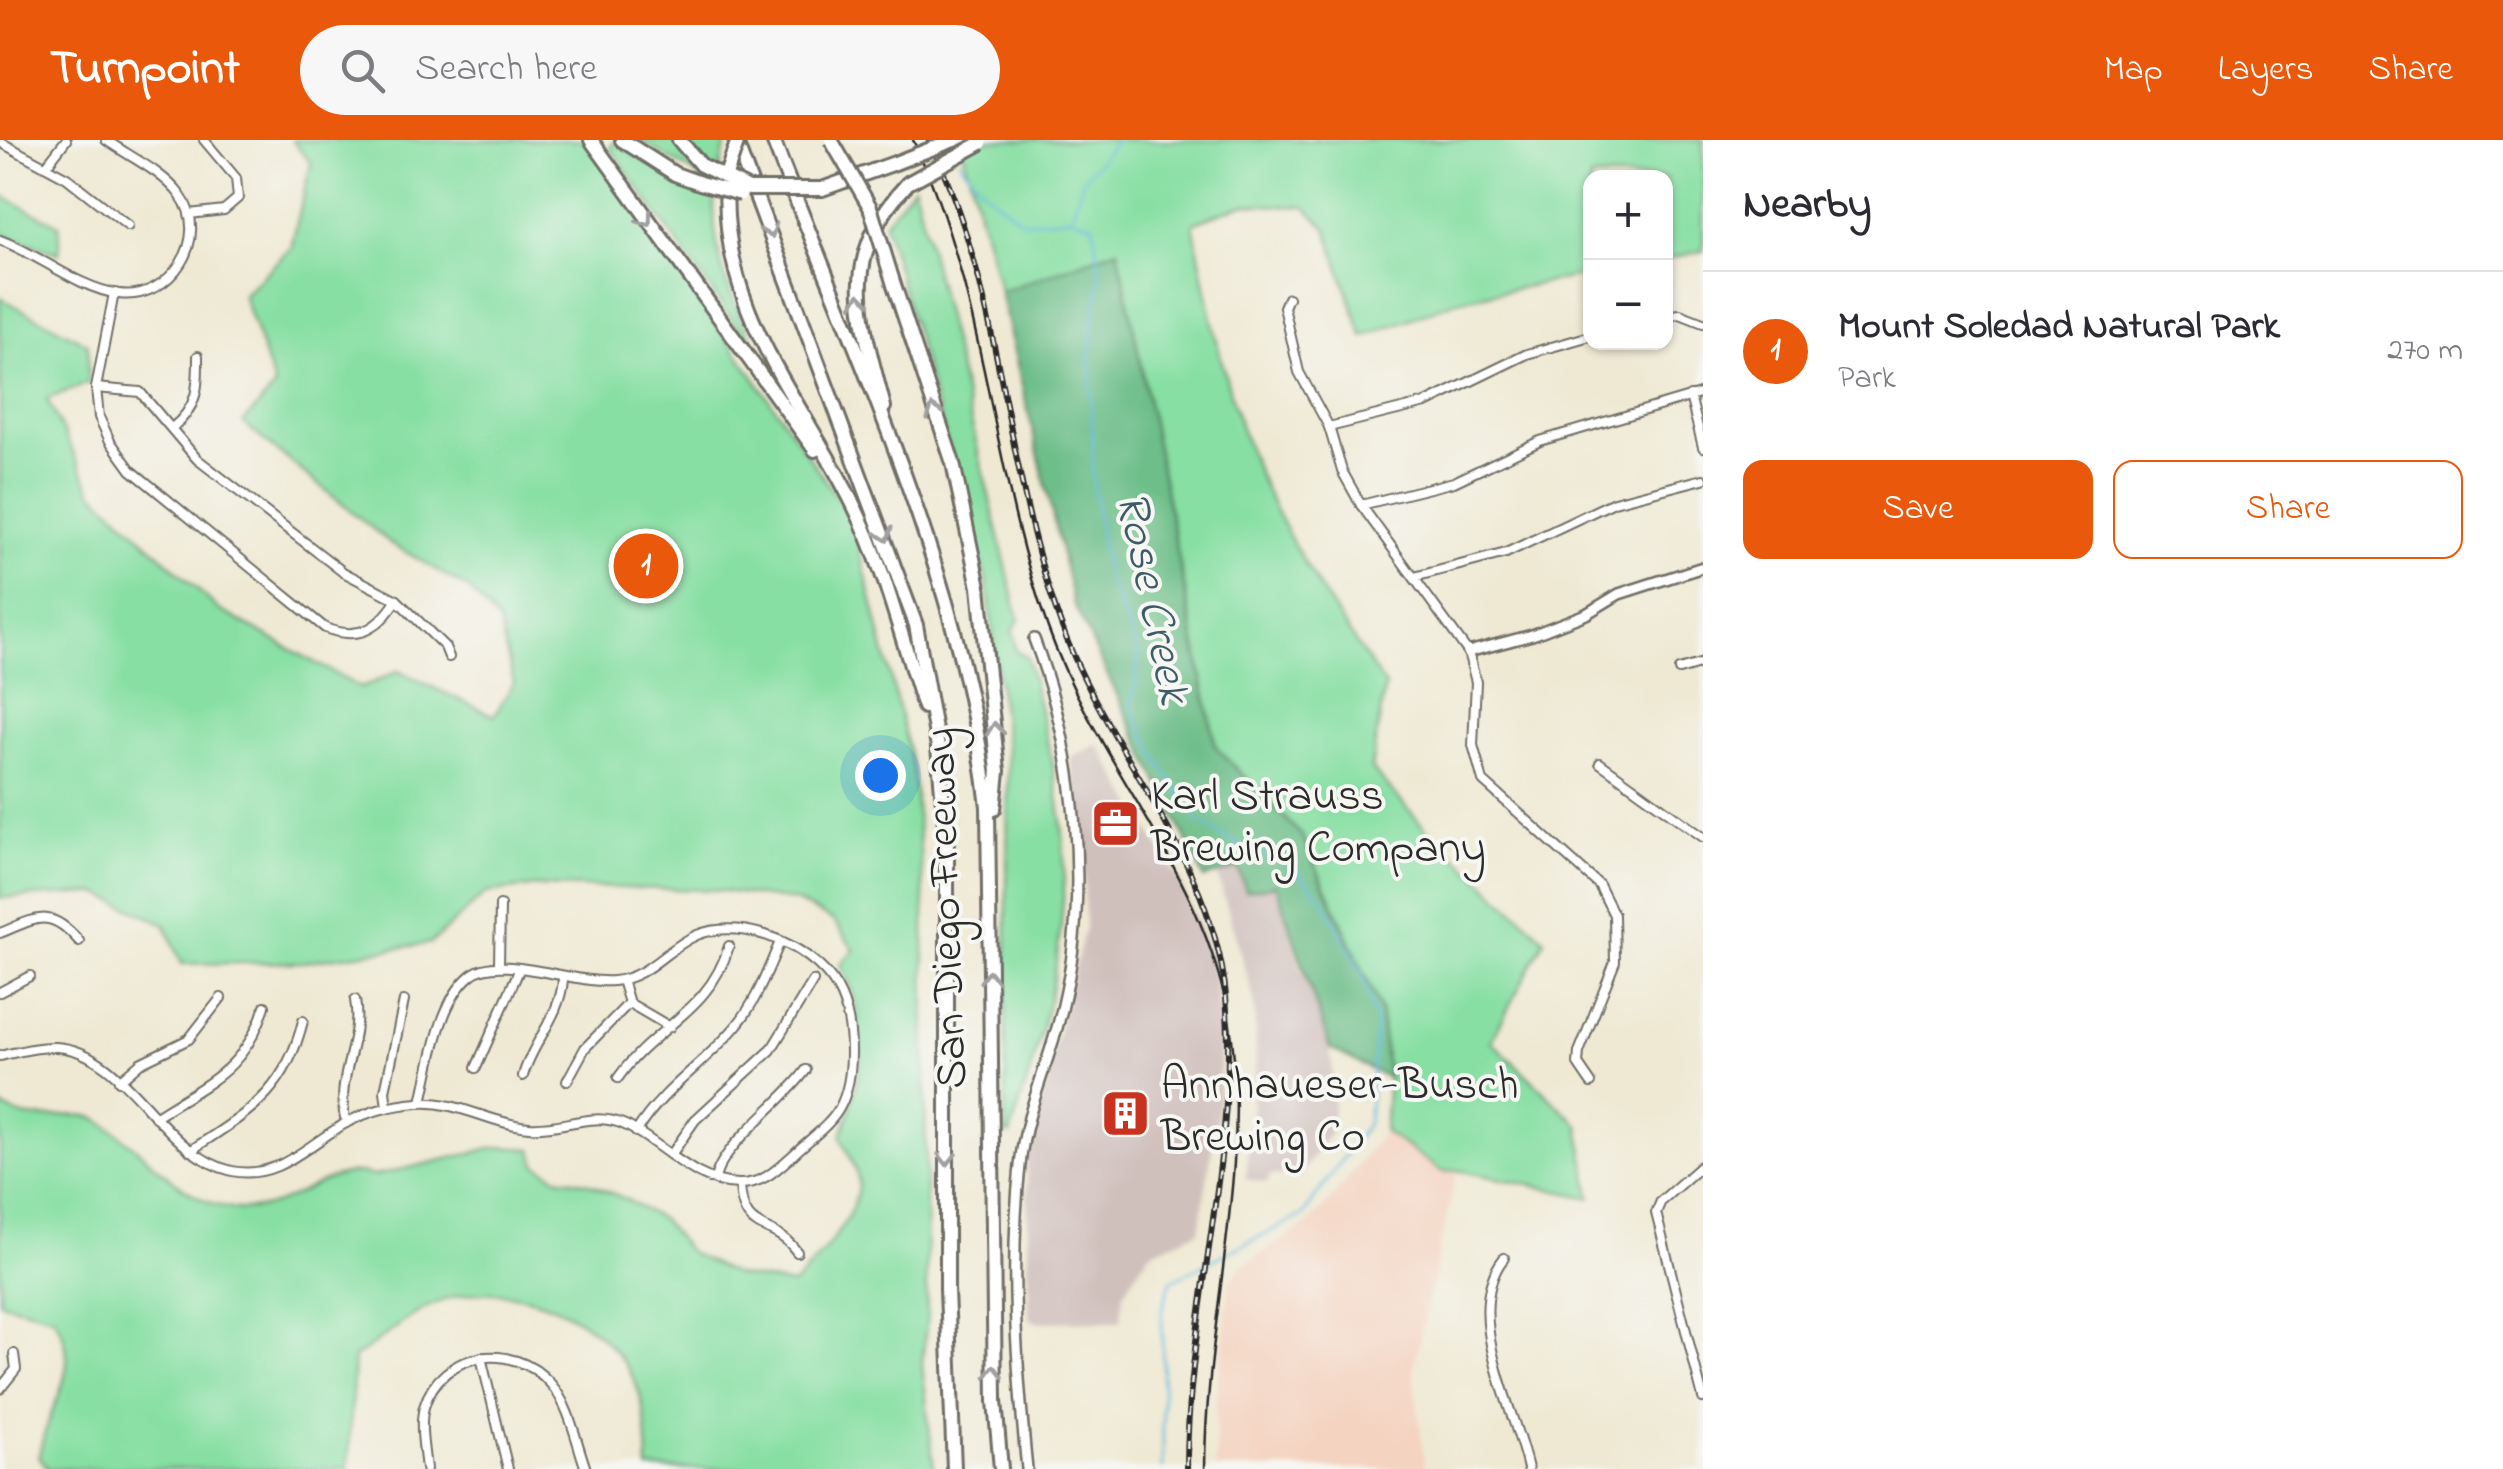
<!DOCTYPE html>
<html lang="en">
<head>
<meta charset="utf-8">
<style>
	body { margin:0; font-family:"Indie Flower",sans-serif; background:#f7f7f7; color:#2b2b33 }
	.controls { position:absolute; right:30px; top:30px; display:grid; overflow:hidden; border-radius:20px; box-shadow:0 2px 8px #0004 }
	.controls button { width:90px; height:90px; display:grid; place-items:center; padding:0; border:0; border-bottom:2px solid #e1e1e2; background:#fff; color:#2b2b33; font:50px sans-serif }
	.you { position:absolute; left:880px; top:635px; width:35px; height:35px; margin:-25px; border:8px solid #fff; border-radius:50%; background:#1a73e8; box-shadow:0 0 0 15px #1a73e833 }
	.badge { display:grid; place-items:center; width:65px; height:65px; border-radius:50%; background:#ea580c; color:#fff; font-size:32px; font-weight:700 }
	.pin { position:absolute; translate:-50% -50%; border:5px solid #fff; box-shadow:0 2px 10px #0006 }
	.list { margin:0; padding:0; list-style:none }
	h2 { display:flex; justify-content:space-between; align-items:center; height:130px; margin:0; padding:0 40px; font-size:42px }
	h2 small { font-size:32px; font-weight:400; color:#7c7c81 }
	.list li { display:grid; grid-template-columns:65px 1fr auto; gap:30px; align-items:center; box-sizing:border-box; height:160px; padding:0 40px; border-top:2px solid #e1e1e2 }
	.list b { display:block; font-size:38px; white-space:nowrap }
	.list p { margin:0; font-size:32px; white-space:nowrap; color:#7c7c81 }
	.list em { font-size:32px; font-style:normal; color:#7c7c81 }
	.actions { display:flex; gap:20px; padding:30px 40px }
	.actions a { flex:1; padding:22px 0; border:2px solid #ea580c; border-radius:20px; text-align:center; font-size:35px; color:#ea580c }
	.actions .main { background:#ea580c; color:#fff }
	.icon { flex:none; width:55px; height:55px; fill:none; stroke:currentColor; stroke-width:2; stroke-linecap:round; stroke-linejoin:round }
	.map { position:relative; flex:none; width:1703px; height:1329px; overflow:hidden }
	header { display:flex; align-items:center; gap:60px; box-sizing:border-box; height:140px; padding:0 50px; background:#ea580c; color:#fff }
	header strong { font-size:48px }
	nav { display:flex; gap:55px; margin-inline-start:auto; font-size:35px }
	.search { width:700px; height:90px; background:#f7f7f7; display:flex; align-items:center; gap:25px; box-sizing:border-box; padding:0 35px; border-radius:55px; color:#7c7c81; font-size:38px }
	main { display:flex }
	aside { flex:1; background:#fff }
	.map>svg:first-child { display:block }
</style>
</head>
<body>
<header>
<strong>Turnpoint</strong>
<div class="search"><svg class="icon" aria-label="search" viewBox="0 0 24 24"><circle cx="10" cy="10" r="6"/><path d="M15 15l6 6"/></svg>Search here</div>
<nav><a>Map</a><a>Layers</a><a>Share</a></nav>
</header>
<main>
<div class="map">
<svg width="1703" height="1329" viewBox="0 0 1703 1329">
	<rect width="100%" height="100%" fill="#f6f6f2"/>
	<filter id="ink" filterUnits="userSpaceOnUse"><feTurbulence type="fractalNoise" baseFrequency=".01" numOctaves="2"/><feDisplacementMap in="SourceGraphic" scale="20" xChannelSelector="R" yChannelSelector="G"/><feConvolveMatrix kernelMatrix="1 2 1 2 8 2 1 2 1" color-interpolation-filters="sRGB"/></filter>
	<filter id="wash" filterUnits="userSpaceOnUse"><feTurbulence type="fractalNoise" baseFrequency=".0048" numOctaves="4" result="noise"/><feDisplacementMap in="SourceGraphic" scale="40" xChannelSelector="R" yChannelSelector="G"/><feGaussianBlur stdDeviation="2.25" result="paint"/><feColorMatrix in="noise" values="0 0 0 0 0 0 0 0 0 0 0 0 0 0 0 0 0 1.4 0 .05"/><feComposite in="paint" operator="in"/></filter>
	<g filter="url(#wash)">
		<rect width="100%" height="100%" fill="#efe9d3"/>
		<!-- built -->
		<path fill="#f4d3c0" d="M 1384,991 L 1443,1032 L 1457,1030 L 1413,1228 L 1425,1329 L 1216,1329 L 1216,1265 L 1230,1141 L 1242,1126 L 1307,1084 L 1330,1061 Z"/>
		<!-- industrial -->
		<g fill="#d0c0bc">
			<path d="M 1098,604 L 1180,742 L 1202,795 L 1214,832 L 1221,895 L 1218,972 L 1199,1091 L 1150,1112 L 1123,1153 L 1121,1181 L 1035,1182 L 1029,1178 L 1027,1014 L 1085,788 L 1084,713 L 1071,618 Z"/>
			<path d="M 1239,727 L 1276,745 L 1300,828 L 1318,862 L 1330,908 L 1334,952 L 1331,991 L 1300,1036 L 1270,1035 L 1267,1043 L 1245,1039 L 1256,921 L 1254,859 L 1217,734 Z"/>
		</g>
		<!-- green -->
		<g fill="#87dfa3" stroke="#598567" stroke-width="2.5">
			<path d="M 292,0 L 590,0 L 852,379 L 913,629 L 924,757 L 927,1178 L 922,1224 L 934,1329 L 648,1329 C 647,1297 647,1261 630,1232 C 593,1169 499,1131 430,1166 C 403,1179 380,1202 354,1217 L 348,1329 L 48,1329 L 39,1316 C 48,1260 88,1228 53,1176 L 0,1162 L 0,966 C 9,970 19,976 29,977 C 48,980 80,970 97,979 C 145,1007 179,1064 238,1069 C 293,1073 327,1020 374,1036 L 498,1007 L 532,1009 L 536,1024 L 557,1037 L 588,1043 L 626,1059 L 662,1080 L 689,1112 L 736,1135 L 793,1145 C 815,1123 861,1073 858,1040 C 857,1027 845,1009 841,996 C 863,942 868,878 841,825 L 854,810 L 834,781 L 794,761 L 716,750 L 537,746 L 486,753 L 431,803 L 303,822 L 182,824 L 165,784 L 97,753 L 0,758 L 0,158 L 88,204 L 88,243 L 47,259 L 92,351 L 218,469 L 361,548 L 398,531 L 494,576 L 514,543 L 499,483 L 470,450 L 389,402 L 243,283 L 275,247 L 243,155 L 291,108 L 311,23 Z"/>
			<path d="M 638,0 L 673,0 L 693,8 L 688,0 L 726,0 C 723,22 714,45 714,68 C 714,134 743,185 775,240 L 610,8 L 614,1 L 696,53 L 699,36 Z"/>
			<path d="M 960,0 L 1703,0 L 1703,111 L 1666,119 L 1666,38 L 1590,38 L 1590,134 L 1459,160 L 1363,197 L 1326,88 L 1305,67 L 1244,64 L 1193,83 C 1209,167 1225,256 1259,335 C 1292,411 1339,478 1385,546 L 1371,628 L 1429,692 L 1545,799 L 1491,901 L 1579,985 L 1591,1058 L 1457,1030 L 1443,1032 L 1384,991 L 1388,938 L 1380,869 L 1332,760 L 1302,696 L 1216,607 L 1118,110 L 1000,152 Z"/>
			<path d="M 914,45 L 1019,480 L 1013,491 L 1016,512 L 1027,517 C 1041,576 1058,636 1063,696 C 1070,801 1043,896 1010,994 L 1005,994 L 1005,983 L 1008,625 L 987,444 L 884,83 Z"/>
			<path d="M 0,55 L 59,85 L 59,114 L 0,93 Z"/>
		</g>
		<!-- forest -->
		<path fill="#6dbe89" stroke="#4c745a" stroke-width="2.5" d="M 1118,109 L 1215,606 L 1302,696 L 1380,869 L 1388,938 L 1330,908 L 1276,745 L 1246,751 L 1238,728 L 1204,738 L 1073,462 L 1000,152 Z"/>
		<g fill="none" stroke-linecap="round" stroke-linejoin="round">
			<!-- stream -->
			<g stroke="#5fb8dd" stroke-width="2.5">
				<path d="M 958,19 L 980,47 L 1023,82 L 1072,77 L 1093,84 L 1100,135 L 1090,211 L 1093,340 L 1105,429 L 1139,513 L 1131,567 L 1161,625 L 1199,682 L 1233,702 L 1293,726 L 1325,762 L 1363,835 L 1376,885 L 1368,983 L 1303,1075 L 1171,1141 L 1162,1169 L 1163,1329"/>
				<path d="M 1072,75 L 1083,39 L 1117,0"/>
			</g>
		</g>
	</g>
	<g filter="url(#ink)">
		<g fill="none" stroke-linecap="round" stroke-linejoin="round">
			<defs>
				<g id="minor">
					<path d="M 0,2 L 67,38 L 128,86"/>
					<path d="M 46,26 L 66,0"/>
					<path d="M 189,74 L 224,70 L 238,58 L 236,38 L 204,0"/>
					<path d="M 0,100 C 39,114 77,148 119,154 C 170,161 212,98 180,55 C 162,31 130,17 106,0"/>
					<path d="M 114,153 L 96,248 L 99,277 L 110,301 L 131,330 L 325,488 C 359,501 378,489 397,460"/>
					<path d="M 1288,158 L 1284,167 L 1299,232 L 1329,287 L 1342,331 L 1361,365 L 1468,512 L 1476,542 L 1473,605 L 1483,641 L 1599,745 L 1614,775 L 1615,822 L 1579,912 L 1578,924 L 1591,943"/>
					<path d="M 1666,176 L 1680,174 L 1703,183"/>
					<path d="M 96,248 L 140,252 L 197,319 L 343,432 L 397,460 L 445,507 L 449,517"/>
					<path d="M 1690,256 L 1703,307"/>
					<path d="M 1329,287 L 1426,263 L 1527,214 L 1590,196"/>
					<path d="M 172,288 C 198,267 198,249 198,216"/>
					<path d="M 1361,365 L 1454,342 L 1540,301 L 1703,253"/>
					<path d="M 1414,437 L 1506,413 L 1614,362 L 1703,339"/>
					<path d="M 1679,530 L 1703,523"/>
					<path d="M 1600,623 L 1703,697"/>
					<path d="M 0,793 C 37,778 50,767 79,801"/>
					<path d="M 499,824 L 500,765"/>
					<path d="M 622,840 L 629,863 L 670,887"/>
					<path d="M 0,852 L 30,836"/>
					<path d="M 0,916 C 18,912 37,906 56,907 C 128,911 161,1015 232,1031 C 279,1041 310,1002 348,982 C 369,971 394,965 418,963 C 457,960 491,984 529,987 C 562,990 592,970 625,985 C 663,1003 694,1044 739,1044 C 764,1044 777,1029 794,1014 C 808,1000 831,985 840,967 C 855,938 854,886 841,856 C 821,809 745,775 697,795 C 666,808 649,838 613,841 C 572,844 498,812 471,835 C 439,861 431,924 422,962"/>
					<path d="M 476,928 L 520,828"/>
					<path d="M 523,936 C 532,902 561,876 563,839"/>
					<path d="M 618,938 C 655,885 709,873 729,806"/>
					<path d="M 119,941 L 140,923 L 189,899 L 221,858"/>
					<path d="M 567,941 L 585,908 L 629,863"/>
					<path d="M 387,967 L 385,951 L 404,861"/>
					<path d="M 155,977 C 208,942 245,931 265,866"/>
					<path d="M 346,983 C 334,936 363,904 355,860"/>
					<path d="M 636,992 C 663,948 705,924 737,885 C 757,861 767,831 780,802"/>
					<path d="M 190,1011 C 248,972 285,954 303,881"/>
					<path d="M 671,1015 L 695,980 L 771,910 L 813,841"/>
					<path d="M 1703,1024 L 1661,1061 L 1656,1073 L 1703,1258"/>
					<path d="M 715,1040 C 720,1006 782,964 806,930"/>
					<path d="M 740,1044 C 742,1098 773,1078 797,1112"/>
					<path d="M 1504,1118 C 1460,1173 1516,1271 1528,1329"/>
					<path d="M 481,1217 L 508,1329"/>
					<path d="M 0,1249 L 16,1229 L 14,1214"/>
					<path d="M 426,1329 C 424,1309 419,1286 424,1267 C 441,1210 513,1201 550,1243 C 570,1265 576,1302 586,1329"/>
				</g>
				<g id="tertiary">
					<path d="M 1468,512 L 1532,495 L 1586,474 L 1619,454 L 1703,427"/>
					<path d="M 1027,1329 C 1017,1230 1009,1125 1020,1026 C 1025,970 1051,919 1063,865 C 1090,750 1076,609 1034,499"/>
				</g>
				<g id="motorway">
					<path d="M 591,0 L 815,310"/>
					<path d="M 622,0 L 675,34 L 700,43"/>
					<path d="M 679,0 L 701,25"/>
					<path d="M 735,0 L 916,485 L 938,607 L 947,707 L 947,1149 L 954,1329"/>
					<path d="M 773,0 C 856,218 962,434 988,667 L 995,1261 L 1001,1329"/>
					<path d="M 727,39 C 718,170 800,256 854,366 C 885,428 902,501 924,567"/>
					<path d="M 822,49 L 895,23"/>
					<path d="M 894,145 L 953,323 L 979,447 L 998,631 L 994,669"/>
					<path d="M 884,267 C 861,177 837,119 908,43"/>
				</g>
			</defs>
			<!-- minor casing -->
			<use href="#minor" stroke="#706e66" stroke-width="12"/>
			<!-- tertiary casing -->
			<use href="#tertiary" stroke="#706e66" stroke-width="14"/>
			<!-- motorway casing -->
			<use href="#motorway" stroke="#706e66" stroke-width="18"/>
			<!-- minor -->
			<use href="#minor" stroke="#fff" stroke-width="8"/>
			<!-- tertiary -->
			<use href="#tertiary" stroke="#fff" stroke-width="9"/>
			<!-- motorway -->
			<use href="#motorway" stroke="#fff" stroke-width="12"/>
			<!-- tram -->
			<path stroke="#2b2b2b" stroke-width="2.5" d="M 913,0 C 987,155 990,328 1048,488 C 1100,633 1212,739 1232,899 C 1249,1040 1205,1187 1205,1329"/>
			<defs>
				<path id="rail" d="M 929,0 C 1011,166 1002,361 1079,528 C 1129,635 1215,735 1226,856 C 1239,1009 1187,1172 1187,1329"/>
			</defs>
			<!-- rail casing -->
			<use href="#rail" stroke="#2b2b2b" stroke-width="6"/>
			<!-- rail -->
			<use href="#rail" stroke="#f6f6f2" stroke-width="2.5" stroke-dasharray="8" stroke-linecap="butt"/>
			<defs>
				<g id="motorway-bridge">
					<path d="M 831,0 L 870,67 L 894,145"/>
					<path d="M 895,23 L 954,0"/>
					<path d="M 701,25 L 749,49 L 822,49"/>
					<path d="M 727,32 L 738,0"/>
					<path d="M 700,43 L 741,54"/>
					<path d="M 908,43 L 981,3"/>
				</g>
			</defs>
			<!-- motorway-bridge casing -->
			<use href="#motorway-bridge" stroke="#706e66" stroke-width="18" stroke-linecap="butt"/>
			<!-- motorway-bridge -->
			<use href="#motorway-bridge" stroke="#fff" stroke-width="12"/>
		</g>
		<!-- one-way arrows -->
		<defs><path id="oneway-chevron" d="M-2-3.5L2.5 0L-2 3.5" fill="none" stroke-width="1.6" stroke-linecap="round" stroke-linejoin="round" transform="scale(2.5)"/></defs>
		<g stroke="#a0a0a0">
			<use href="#oneway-chevron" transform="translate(646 80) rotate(53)"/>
			<use href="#oneway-chevron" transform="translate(770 91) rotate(69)"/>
			<use href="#oneway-chevron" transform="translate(860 160) rotate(-96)"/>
			<use href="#oneway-chevron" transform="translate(934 271) rotate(-109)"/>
			<use href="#oneway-chevron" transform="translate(885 395) rotate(71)"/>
			<use href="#oneway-chevron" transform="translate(995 589) rotate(-95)"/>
			<use href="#oneway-chevron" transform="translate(989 837) rotate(-91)"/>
			<use href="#oneway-chevron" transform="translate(947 1019) rotate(90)"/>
			<use href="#oneway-chevron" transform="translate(994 1232) rotate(-91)"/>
		</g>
	</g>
	<!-- icons -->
	<defs>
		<symbol id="office-square" viewBox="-11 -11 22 22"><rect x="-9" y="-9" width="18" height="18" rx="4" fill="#c8321e" stroke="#f6f6f2"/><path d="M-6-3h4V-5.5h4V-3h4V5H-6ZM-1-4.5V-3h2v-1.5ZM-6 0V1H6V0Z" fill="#fff"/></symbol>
		<symbol id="building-square" viewBox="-11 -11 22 22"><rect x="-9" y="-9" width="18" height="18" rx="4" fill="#c8321e" stroke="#f6f6f2"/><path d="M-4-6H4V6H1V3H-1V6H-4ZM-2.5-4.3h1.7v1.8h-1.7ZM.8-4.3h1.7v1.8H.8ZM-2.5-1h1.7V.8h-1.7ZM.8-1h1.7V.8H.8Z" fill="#fff"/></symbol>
	</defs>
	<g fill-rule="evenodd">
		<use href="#office-square" x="1088" y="656" width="55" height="55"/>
		<use href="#building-square" x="1098" y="946" width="55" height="55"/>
	</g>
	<g text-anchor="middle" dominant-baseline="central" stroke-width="8" stroke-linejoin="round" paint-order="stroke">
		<!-- poi labels -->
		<g font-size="45" fill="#2b2b2b" stroke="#f6f6f2" text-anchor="start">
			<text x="1151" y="658">Karl Strauss<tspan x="1151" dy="52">Brewing Company</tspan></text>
			<text x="1161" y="947">Annhaueser-Busch<tspan x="1161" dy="52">Brewing Co</tspan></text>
		</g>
		<!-- street labels -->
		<g font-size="45" fill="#2b2b2b" stroke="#f6f6f2">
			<text transform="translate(948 768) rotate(-92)">San Diego Freeway</text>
		</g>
		<!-- water labels -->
		<g font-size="48" font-style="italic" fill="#3d5c69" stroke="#f6f6f2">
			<text transform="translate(1151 458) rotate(78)">Rose Creek</text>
		</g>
	</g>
</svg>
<div class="controls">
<button>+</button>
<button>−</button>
</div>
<div class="you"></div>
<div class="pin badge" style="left:646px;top:426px">1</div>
</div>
<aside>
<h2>Nearby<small></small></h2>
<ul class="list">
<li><span class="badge">1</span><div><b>Mount Soledad Natural Park</b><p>Park</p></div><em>270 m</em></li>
</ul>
<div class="actions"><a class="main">Save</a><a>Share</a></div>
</aside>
</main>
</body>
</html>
